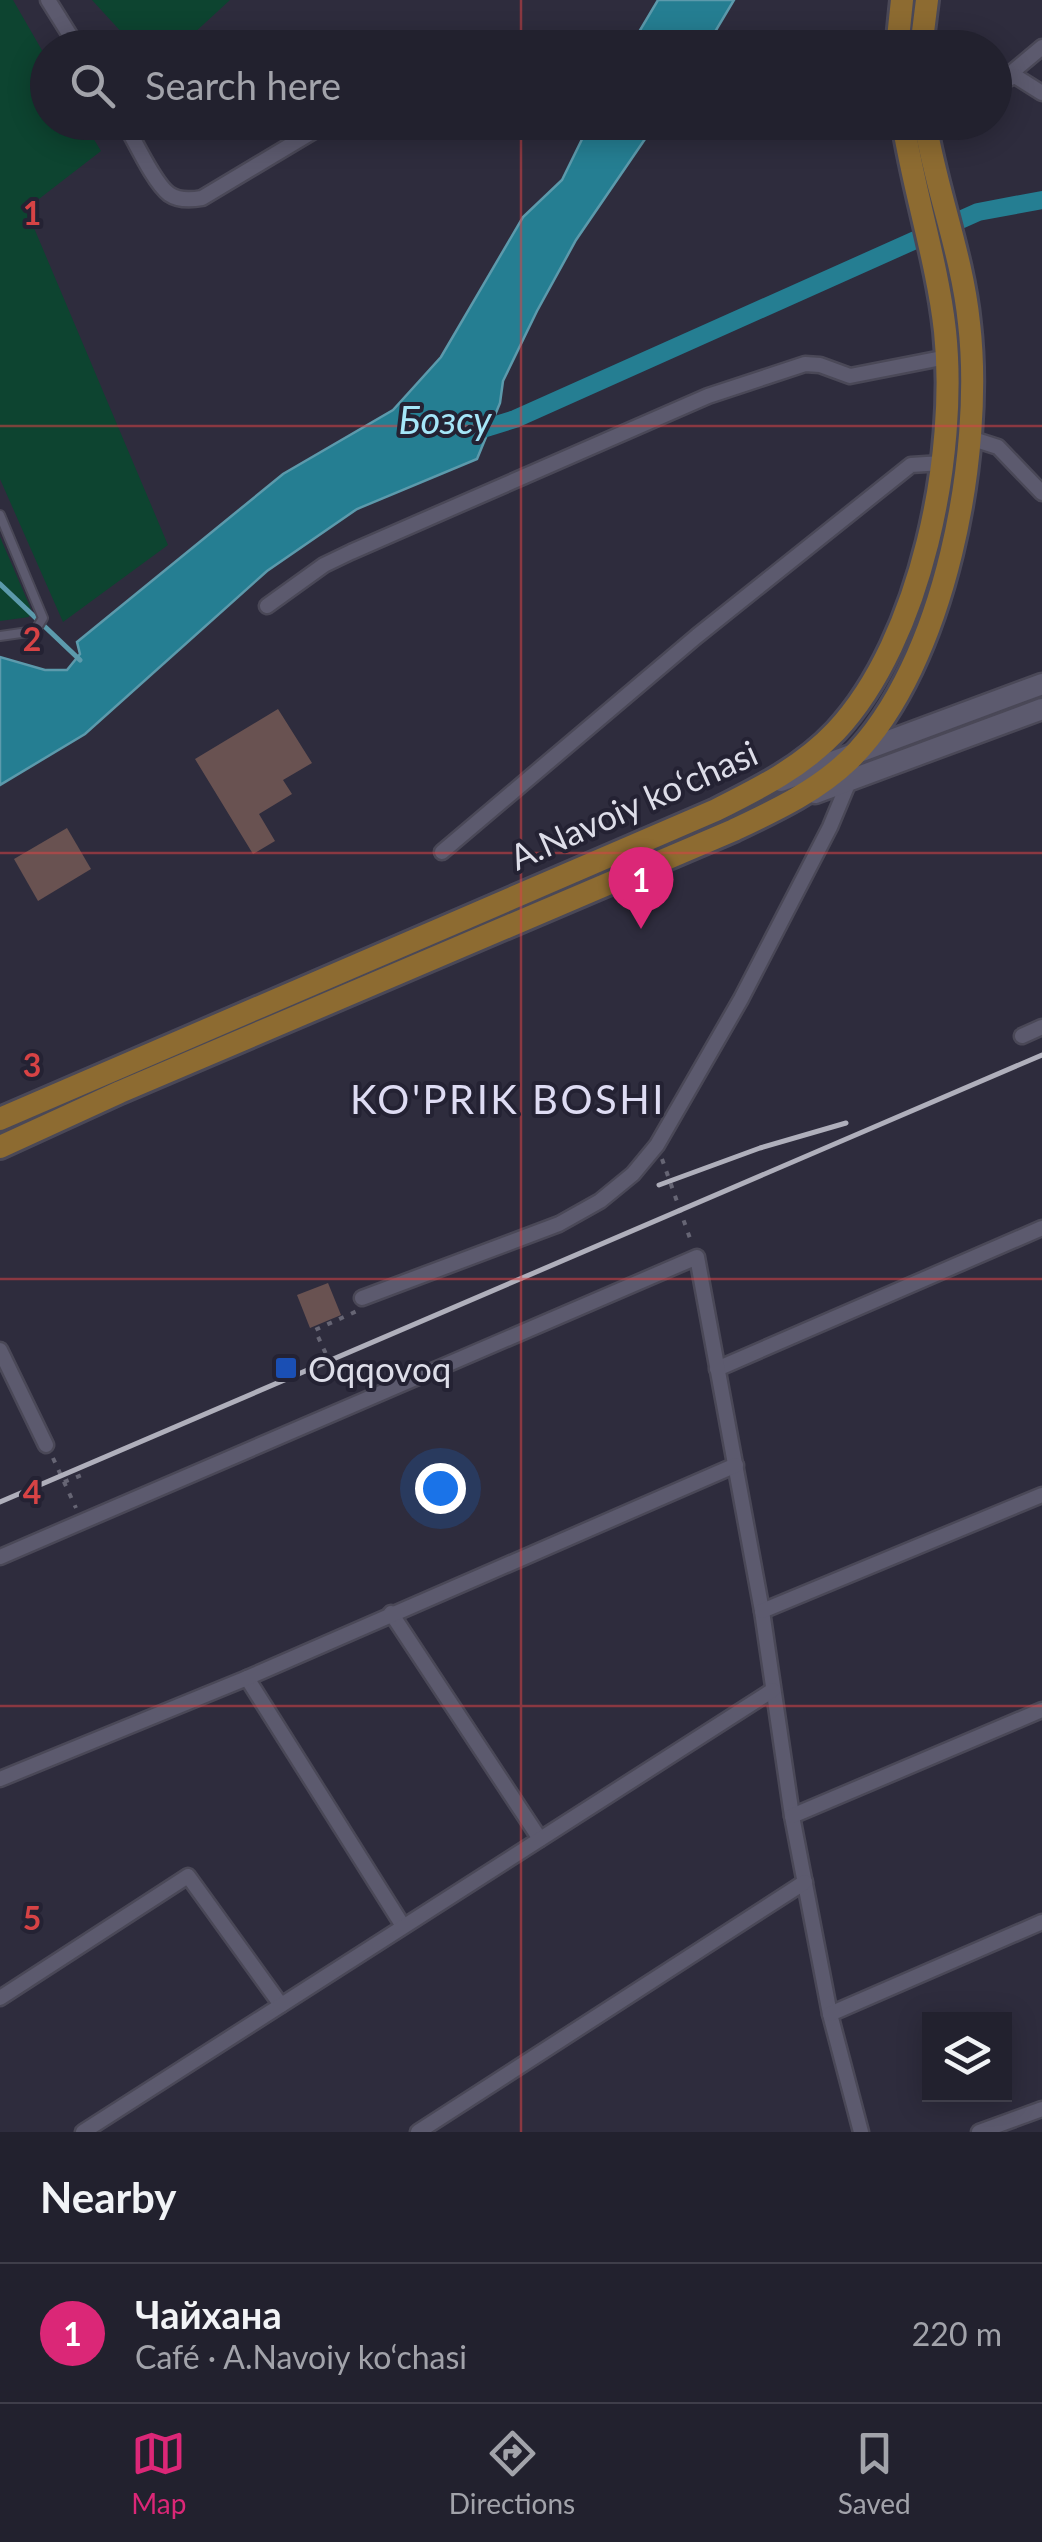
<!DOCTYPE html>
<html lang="en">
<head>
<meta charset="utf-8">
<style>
	body { margin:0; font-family:Lato,sans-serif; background:#2a2936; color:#f1f3f6 }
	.controls { position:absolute; right:30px; bottom:30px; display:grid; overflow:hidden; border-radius:0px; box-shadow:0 5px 25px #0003 }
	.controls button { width:90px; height:90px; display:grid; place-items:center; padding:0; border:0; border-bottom:2px solid #3f3e4a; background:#22212e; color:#f1f3f6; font:50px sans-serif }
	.you { position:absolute; left:440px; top:1488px; width:35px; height:35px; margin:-25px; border:8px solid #fff; border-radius:50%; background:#1a73e8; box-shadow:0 0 0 15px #1a73e833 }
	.badge { display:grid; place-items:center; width:65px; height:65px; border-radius:50%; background:#db2777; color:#fff; font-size:32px; font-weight:700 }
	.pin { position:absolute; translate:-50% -82px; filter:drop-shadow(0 2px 5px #0008) }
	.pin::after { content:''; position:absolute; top:52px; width:35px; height:30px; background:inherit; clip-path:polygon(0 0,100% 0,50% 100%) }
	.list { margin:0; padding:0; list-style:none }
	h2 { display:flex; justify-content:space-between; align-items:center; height:130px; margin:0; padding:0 40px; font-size:42px }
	h2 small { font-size:32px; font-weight:400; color:#a2a3aa }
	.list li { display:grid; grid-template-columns:65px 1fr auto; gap:30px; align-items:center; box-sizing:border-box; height:140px; padding:0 40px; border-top:2px solid #3f3e4a }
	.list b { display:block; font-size:38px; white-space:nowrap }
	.list p { margin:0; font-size:32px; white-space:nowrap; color:#a2a3aa }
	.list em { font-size:32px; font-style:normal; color:#a2a3aa }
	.icon { flex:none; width:55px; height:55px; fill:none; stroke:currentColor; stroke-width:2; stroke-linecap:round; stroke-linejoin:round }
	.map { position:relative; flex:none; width:1042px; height:2132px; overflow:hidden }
	.search { position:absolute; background:#22212e; box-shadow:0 5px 25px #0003; left:30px; right:30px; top:30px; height:110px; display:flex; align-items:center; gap:25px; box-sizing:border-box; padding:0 35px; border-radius:55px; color:#a2a3aa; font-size:38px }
	.sheet { height:270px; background:#22212e }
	nav { display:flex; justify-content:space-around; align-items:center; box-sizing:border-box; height:140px; border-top:2px solid #3f3e4a; background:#22212e; font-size:28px; color:#a2a3aa }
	nav a { display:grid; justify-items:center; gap:5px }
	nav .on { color:#db2777 }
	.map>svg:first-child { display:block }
</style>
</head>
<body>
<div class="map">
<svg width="1042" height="2132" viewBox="0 0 1042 2132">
	<rect width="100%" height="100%" fill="#2e2c3d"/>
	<!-- green -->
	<g fill="#0d4430">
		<path d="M 0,0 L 13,0 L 47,59 L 48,122 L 84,123 L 101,151 L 26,209 L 168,545 L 63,622 L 0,479 Z"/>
		<path d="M 92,0 L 230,0 L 179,47 L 136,48 Z"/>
		<path d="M 0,537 L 31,609 L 29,617 L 0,621 Z"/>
	</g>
	<!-- water -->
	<g fill="#257e92" stroke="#5c9aac" stroke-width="2.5">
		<path d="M 658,0 L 734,0 L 706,47 L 630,47 Z"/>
		<path d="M 590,123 L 656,123 L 576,240 L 537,311 L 503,381 L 500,403 L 477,459 L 357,509 L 267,571 L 85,734 L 0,785 L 0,657 L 45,670 L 67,670 L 80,654 L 77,642 L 283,474 L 393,410 L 441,357 L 523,217 L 562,180 Z"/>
	</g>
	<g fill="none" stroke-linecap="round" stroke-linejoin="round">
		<!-- stream -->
		<path stroke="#5c9aac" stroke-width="5" d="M 0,584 L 80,660"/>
		<!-- canal -->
		<path stroke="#257e92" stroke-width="18" d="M 470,433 L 515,419 L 978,212 L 1042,200"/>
	</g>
	<!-- building -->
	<g fill="#695251">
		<path d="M 278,709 L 312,763 L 283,780 L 292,794 L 259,814 L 275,841 L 253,854 L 195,759 Z"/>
		<path d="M 67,828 L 91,869 L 38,901 L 14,859 Z"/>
		<path d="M 328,1283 L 341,1315 L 310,1328 L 297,1295 Z"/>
	</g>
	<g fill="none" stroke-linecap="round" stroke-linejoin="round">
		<defs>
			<path id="lane" d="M 0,515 L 43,618 L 35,631 L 0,636"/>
			<g id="street">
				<path d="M 48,0 L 78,48"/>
				<path d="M 1005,78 L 1042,47"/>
				<path d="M 994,85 L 1015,76 L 1042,93"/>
				<path d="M 124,122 C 135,141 154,183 169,194 C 179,201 191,200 202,198 L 329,122"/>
				<path d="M 970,438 L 998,447 L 1042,493"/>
				<path d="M 267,606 L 324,565 L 351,552 L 708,396 L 805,364 L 820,365 L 850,376 L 947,357"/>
				<path d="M 442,852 L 697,636 L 911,465 L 942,463"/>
				<path d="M 1022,1036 L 1042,1027"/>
				<path d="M 362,1298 L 559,1224 L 600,1201 L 633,1174 L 657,1145 L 741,999 L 830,827 L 850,779"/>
				<path d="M 0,1350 L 46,1445"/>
				<path d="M 717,1369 L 1042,1228"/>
				<path d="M 0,1557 L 697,1257 L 762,1611 L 792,1816 L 830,2014 L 861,2132"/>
				<path d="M 762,1611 L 1042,1495"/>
				<path d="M 391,1613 L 540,1839"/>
				<path d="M 247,1678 L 403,1926"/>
				<path d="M 0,1779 L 247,1678 L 736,1465"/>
				<path d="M 792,1816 L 1042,1710"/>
				<path d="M 0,1998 L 188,1876 L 281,2005"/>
				<path d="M 830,2014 L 1042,1922"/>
				<path d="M 83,2132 L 773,1690"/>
				<path d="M 418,2132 L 805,1882"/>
				<path d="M 979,2132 L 1042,2109"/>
			</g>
			<g id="secondary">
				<path d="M 781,781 L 1042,684"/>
				<path d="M 815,793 L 1042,709"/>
			</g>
			<g id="primary">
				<path d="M 897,48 L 902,0"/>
				<path d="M 921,48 L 927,0"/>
				<path d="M 0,1119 L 716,810 C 760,788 802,767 836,731 C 922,639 958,453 945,331 C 937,260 914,192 903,122"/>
				<path d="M 0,1147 L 120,1092 L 734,830 C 776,810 817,791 850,759 C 946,664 984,452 969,323 C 962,254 936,190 925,122"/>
			</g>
		</defs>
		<!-- lane casing -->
		<use href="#lane" stroke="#4a4857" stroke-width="12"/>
		<!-- street casing -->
		<use href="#street" stroke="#4a4857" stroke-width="19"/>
		<!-- secondary casing -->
		<use href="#secondary" stroke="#4a4857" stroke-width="25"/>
		<!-- primary casing -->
		<use href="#primary" stroke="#4a4857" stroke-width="28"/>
		<!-- path -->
		<g stroke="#666574" stroke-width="4" stroke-dasharray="5 8" stroke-linecap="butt">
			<path d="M 662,1159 L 692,1244"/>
			<path d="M 331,1365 L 315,1330 L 357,1311"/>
			<path d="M 53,1458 L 76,1508"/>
			<path d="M 64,1482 L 87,1473"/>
		</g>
		<!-- lane -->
		<use href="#lane" stroke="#5c5a6e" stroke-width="8"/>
		<!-- street -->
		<use href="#street" stroke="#5c5a6e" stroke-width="14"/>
		<!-- secondary -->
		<use href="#secondary" stroke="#5c5a6e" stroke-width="20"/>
		<!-- primary -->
		<use href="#primary" stroke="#8d6b31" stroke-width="22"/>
		<!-- rail -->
		<g stroke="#afafbb" stroke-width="5">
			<path d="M 659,1185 L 760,1148 L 846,1123"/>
			<path d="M 0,1502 L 1042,1055"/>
		</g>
	</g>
	<!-- grid -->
	<path fill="none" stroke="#d74345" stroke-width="2.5" stroke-opacity="0.55" d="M 521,0 L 521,48M 521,122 L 521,2132M 0,426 L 1042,426M 0,853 L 1042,853M 0,1279 L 1042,1279M 0,1706 L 1042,1706"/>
	<!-- markers -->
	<rect fill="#1a4fb4" stroke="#242233" stroke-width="4" x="274" y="1356" width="24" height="24" rx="5"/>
	<g text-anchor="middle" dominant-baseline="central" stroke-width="8" stroke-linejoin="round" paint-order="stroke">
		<!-- street labels -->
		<g font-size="35" fill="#dddde8" stroke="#242233">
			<text transform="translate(633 804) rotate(-24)">A.Navoiy ko‘chasi</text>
		</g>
		<!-- poi labels -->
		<g font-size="35" fill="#dddde8" stroke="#242233" text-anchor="start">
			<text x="308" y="1368">Oqqovoq</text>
		</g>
		<!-- water labels -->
		<g font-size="38" font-style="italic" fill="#a5e6f8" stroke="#242233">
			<text x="445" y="419">Бозсу</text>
		</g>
		<!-- quarter labels -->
		<g font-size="40" letter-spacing="2.5" fill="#dedcf3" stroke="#242233">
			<text x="508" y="1099">KO'PRIK BOSHI</text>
		</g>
	</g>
	<g font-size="32" text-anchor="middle" font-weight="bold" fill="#d74345" stroke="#242233" stroke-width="8" stroke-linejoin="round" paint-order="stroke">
		<text x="32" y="225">1</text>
		<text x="32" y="651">2</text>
		<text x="32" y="1077">3</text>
		<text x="32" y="1504">4</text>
		<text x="32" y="1930">5</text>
	</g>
</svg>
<div class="controls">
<button><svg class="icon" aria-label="layers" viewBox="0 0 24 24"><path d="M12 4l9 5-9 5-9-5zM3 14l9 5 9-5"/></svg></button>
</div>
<div class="you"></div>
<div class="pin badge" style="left:641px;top:929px">1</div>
<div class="search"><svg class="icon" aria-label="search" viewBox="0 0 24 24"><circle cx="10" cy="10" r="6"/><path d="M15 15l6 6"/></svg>Search here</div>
</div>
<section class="sheet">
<h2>Nearby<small></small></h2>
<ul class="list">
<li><span class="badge">1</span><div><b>Чайхана</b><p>Café · A.Navoiy ko‘chasi</p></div><em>220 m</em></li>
</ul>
</section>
<nav>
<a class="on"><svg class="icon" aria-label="map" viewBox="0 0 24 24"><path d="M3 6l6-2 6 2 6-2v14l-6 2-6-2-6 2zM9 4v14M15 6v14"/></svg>Map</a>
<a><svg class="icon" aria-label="directions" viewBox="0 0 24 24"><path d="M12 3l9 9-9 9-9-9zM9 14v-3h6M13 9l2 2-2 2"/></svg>Directions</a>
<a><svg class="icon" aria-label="saved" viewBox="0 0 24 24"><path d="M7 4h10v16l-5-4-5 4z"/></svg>Saved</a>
</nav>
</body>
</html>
